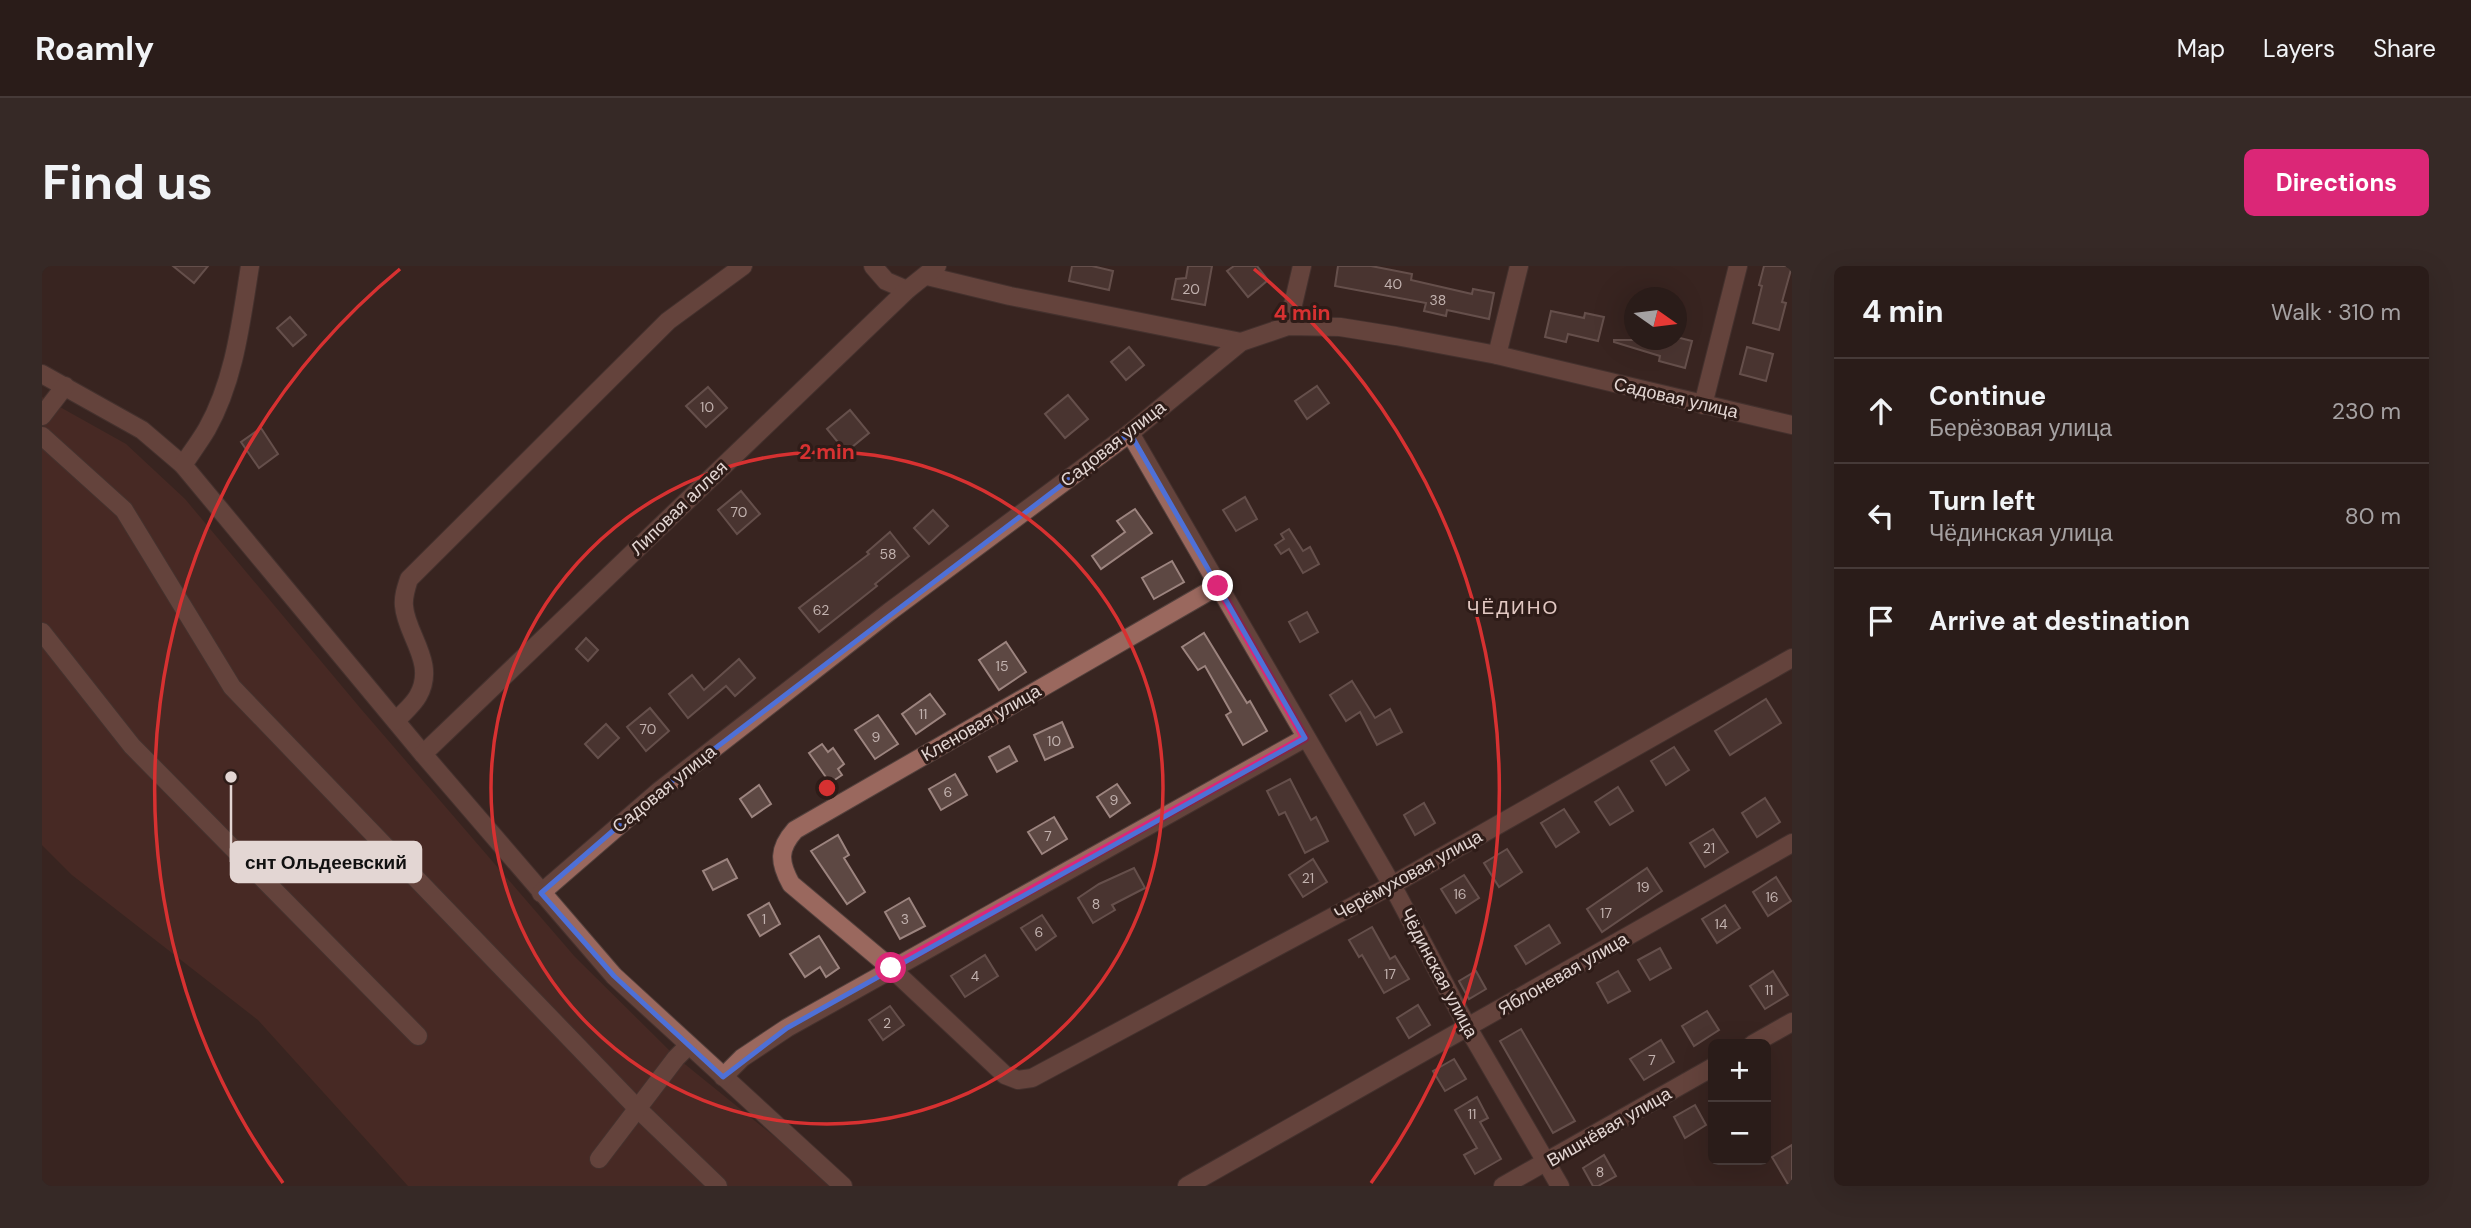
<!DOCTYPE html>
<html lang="en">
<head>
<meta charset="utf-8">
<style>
	body { margin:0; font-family:"DM Sans",sans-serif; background:#362926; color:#f1f3f6 }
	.controls { position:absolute; right:21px; bottom:21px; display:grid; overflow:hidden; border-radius:10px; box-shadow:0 7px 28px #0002 }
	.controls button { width:63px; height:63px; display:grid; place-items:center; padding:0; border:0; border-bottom:2px solid #463a38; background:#2a1c19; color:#f1f3f6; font:35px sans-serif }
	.compass { position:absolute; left:1582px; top:21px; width:63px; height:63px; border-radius:50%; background:#2a1c19; box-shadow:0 7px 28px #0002; rotate:104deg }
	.stop { position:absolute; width:21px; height:21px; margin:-16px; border:5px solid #db2777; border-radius:50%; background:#fff }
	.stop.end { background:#db2777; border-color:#fff; box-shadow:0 2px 7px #0008 }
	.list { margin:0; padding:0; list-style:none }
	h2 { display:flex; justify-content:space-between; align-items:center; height:91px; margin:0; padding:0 28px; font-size:30px }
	h2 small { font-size:23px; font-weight:400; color:#a5a1a2 }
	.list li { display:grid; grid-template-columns:46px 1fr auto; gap:21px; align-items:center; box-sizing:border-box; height:105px; padding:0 28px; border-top:2px solid #463a38 }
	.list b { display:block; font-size:26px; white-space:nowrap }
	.list p { margin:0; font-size:23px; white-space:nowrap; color:#a5a1a2 }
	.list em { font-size:23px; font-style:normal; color:#a5a1a2 }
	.icon { flex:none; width:38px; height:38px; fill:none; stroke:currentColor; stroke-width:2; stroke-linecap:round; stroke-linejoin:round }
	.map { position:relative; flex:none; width:1750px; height:920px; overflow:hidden; border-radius:10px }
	header { display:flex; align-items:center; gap:42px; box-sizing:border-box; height:98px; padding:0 35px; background:#2a1c19; border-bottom:2px solid #463a38 }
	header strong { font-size:33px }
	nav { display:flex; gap:38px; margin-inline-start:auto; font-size:24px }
	.intro { display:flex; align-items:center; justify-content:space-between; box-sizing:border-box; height:168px; padding:0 42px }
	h1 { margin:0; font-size:49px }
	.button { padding:18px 32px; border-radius:10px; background:#db2777; color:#fff; font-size:24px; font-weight:700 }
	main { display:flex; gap:42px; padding:0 42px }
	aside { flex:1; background:#2a1c19; border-radius:10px; box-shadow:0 7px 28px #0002 }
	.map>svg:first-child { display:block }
</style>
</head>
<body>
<header>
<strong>Roamly</strong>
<nav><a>Map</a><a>Layers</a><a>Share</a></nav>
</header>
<div class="intro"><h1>Find us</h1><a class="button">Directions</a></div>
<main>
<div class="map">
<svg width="1750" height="920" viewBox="0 0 1750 920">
	<rect width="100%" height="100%" fill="#382521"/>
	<!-- green -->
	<path fill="#5a3028" d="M 0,131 L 84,178 L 143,233 L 319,443 L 533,691 L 634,791 L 739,876 L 787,920 L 366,920 L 216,754 L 30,609 L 0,579 Z"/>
	<!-- building -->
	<g fill="#5d4843" stroke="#9c847f" stroke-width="2">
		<path d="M 131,0 L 166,0 L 152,17 Z"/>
		<path d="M 1030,0 L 1050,0 L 1071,5 L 1067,24 L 1027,15 Z"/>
		<path d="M 1146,0 L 1170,0 L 1163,39 L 1130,33 L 1134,13 L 1144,12 Z"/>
		<path d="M 1192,0 L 1215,0 L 1226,14 L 1206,31 L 1185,5 Z"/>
		<path d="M 1296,0 L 1329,0 L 1370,8 L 1369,14 L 1430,28 L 1431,23 L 1452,27 L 1447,53 L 1405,44 L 1404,50 L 1382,45 L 1384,37 L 1293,20 Z"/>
		<path d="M 1722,0 L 1750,0 L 1740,36 L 1744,37 L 1737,64 L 1711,57 L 1720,20 L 1717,19 Z"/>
		<path d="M 1509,45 L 1542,52 L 1543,47 L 1562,51 L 1556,75 L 1526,68 L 1524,76 L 1503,71 Z"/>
		<path d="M 248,51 L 264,69 L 251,80 L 235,62 Z"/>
		<path d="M 1634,71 L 1650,75 L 1643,102 L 1617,95 L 1618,90 L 1572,76 L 1572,74 L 1634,74 Z"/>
		<path d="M 1087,81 L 1102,99 L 1084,114 L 1069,96 Z"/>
		<path d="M 1705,81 L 1731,88 L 1724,115 L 1698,108 Z"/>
		<path d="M 1275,120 L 1287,137 L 1265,153 L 1253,135 Z"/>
		<path d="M 666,121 L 685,142 L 664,161 L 644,140 Z"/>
		<path d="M 1026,129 L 1046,153 L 1023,172 L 1003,148 Z"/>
		<path d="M 808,144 L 827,167 L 804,186 L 785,163 Z"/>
		<path d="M 219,162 L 236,188 L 217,202 L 199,176 Z"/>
		<path d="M 699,225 L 718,248 L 695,268 L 676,244 Z"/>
		<path d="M 1203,231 L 1215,253 L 1194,265 L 1181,244 Z"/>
		<path d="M 1093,243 L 1110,267 L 1059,303 L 1050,290 L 1083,266 L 1075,255 Z"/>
		<path d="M 891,244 L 906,260 L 887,278 L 872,262 Z"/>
		<path d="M 1247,263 L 1261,285 L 1268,281 L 1277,298 L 1261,307 L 1247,283 L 1239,288 L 1233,279 L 1242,273 L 1239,268 Z"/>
		<path d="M 848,266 L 867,290 L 833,318 L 835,320 L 777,366 L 757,342 L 827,288 L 825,286 Z"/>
		<path d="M 1130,295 L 1142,316 L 1112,333 L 1100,312 Z"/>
		<path d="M 1265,346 L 1276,366 L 1258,376 L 1247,356 Z"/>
		<path d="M 1162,367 L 1205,437 L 1208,435 L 1225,465 L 1201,479 L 1184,449 L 1189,446 L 1163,400 L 1156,404 L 1140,381 Z"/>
		<path d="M 544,372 L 556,384 L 546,395 L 534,383 Z"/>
		<path d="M 964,376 L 984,406 L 957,424 L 937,394 Z"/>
		<path d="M 697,393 L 713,412 L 693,430 L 684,420 L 646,452 L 627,428 L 650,409 L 662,424 Z"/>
		<path d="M 1310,415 L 1333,452 L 1348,443 L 1360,466 L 1335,479 L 1318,446 L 1304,455 L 1288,429 Z"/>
		<path d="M 888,428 L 903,448 L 874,468 L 860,448 Z"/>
		<path d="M 1724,433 L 1739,457 L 1688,489 L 1673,465 Z"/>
		<path d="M 608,442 L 627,465 L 604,485 L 585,461 Z"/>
		<path d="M 836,449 L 856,478 L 833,493 L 813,464 Z"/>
		<path d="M 1020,456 L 1031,481 L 1003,494 L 992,469 Z"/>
		<path d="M 564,458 L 577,472 L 556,492 L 543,478 Z"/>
		<path d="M 780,478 L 786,486 L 791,482 L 802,498 L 796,503 L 800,509 L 788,517 L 767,487 Z"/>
		<path d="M 967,480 L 975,495 L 955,506 L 947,491 Z"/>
		<path d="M 1632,481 L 1647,504 L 1624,519 L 1609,495 Z"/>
		<path d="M 913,508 L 925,529 L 899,544 L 887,523 Z"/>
		<path d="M 1248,513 L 1269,554 L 1274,551 L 1286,575 L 1263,587 L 1243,546 L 1237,549 L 1225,525 Z"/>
		<path d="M 1075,518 L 1088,537 L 1068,551 L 1055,531 Z"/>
		<path d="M 717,519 L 729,538 L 710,551 L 698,533 Z"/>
		<path d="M 1576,521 L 1591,545 L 1568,559 L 1553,536 Z"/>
		<path d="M 1723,532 L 1738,556 L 1715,571 L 1700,547 Z"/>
		<path d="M 1382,537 L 1393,557 L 1373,569 L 1362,549 Z"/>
		<path d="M 1522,543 L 1537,566 L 1514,581 L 1499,557 Z"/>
		<path d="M 1012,551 L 1025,573 L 1000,588 L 986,566 Z"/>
		<path d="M 1671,563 L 1686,586 L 1663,601 L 1648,577 Z"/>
		<path d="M 796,569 L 807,589 L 802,592 L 823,626 L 805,638 L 769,585 Z"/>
		<path d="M 1465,583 L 1480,606 L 1457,621 L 1442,597 Z"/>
		<path d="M 685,593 L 695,612 L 671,624 L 661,605 Z"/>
		<path d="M 1271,593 L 1285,616 L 1261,631 L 1247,609 Z"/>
		<path d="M 1092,602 L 1103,622 L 1070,639 L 1073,644 L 1051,657 L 1036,632 L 1057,618 Z"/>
		<path d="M 1605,602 L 1620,625 L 1560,666 L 1545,643 Z"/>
		<path d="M 1422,609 L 1437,632 L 1414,647 L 1399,623 Z"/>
		<path d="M 1734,611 L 1749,635 L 1726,650 L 1711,626 Z"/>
		<path d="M 867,632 L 883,660 L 858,673 L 843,646 Z"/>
		<path d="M 727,637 L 738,658 L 718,670 L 706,649 Z"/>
		<path d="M 1683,639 L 1698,662 L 1675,677 L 1660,653 Z"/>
		<path d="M 1000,649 L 1014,670 L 994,684 L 979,662 Z"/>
		<path d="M 1507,659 L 1518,677 L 1484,698 L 1473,680 Z"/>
		<path d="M 1330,661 L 1348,693 L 1353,690 L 1367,713 L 1342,727 L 1320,689 L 1317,691 L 1307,674 Z"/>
		<path d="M 777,670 L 797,702 L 784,711 L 778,701 L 763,711 L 748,688 Z"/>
		<path d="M 1618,682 L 1629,702 L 1608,714 L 1596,694 Z"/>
		<path d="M 943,689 L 956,710 L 923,731 L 909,710 Z"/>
		<path d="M 1434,705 L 1444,723 L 1427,733 L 1417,715 Z"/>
		<path d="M 1576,705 L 1588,725 L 1566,737 L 1555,717 Z"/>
		<path d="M 1731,705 L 1746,729 L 1723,743 L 1708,720 Z"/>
		<path d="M 1376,739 L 1388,759 L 1367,772 L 1355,752 Z"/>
		<path d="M 848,740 L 862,759 L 841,774 L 827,754 Z"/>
		<path d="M 1665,745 L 1677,764 L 1652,780 L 1640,760 Z"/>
		<path d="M 1479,763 L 1533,855 L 1511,867 L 1458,775 Z"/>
		<path d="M 1619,774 L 1632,796 L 1602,814 L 1588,793 Z"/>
		<path d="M 1412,793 L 1424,813 L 1403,825 L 1391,805 Z"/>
		<path d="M 1435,831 L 1446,852 L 1438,856 L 1459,893 L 1433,908 L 1422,889 L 1435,882 L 1413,844 Z"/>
		<path d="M 1653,839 L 1664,859 L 1643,872 L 1632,851 Z"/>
		<path d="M 1750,879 L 1750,920 L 1747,920 L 1730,891 Z"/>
		<path d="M 1562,889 L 1574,910 L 1556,920 L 1551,920 L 1541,902 Z"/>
	</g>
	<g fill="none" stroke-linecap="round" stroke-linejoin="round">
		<defs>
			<g id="minor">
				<path d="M 831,0 L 844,15 L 865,24"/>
				<path d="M 885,10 L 968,30 L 1199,76"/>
				<path d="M 1246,60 L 1260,0"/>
				<path d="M 1455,89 L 1477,0"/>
				<path d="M 0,108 L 100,164 L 141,199 L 381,488 L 572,710 L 801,920"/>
				<path d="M 1661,139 L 1696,0"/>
				<path d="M 0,150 L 23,120"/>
				<path d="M 1088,167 L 1350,619 L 1426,762 L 1518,920"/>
				<path d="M 0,170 L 82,244 L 190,421 L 596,843 L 676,920"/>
				<path d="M 141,199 C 149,187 158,175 165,163 C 193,113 199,55 208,0"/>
				<path d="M 1176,320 L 753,564 C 736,583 737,596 749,618 L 849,702 L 963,809 L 976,814 L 990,812 L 1350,619 L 1750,392"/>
				<path d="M 0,366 L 90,480 L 376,770"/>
				<path d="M 354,455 C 361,447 371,439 376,430 C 395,397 364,369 362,340 C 361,331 364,322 367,313 L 626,55 L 701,0"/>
				<path d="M 381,488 L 865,24 L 895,0"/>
				<path d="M 499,627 L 617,525 L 847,346 L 1088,167 L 1199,76 L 1246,60 L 1298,61 L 1354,70 L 1455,89 L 1750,159"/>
				<path d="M 1711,778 L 1750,756"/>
				<path d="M 681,811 L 700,792 L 745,762 L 1263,472"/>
				<path d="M 557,893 L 634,792 L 646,780"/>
				<path d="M 1145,920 L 1750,577"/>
				<path d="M 1461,920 L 1671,801"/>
			</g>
		</defs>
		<!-- minor casing -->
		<use href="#minor" stroke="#53413d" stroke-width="20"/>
		<!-- minor -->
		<use href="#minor" stroke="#9a685e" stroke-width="18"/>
	</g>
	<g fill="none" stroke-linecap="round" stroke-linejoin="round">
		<!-- route -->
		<path stroke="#db2777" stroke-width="9" d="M 849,702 L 1263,472 L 1176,320"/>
	</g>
	<!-- marked area -->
	<path d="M0 0H1750V920H0ZM 1088,167 L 1263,472 L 745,762 L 681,811 L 572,710 L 499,627 L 617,525 Z" fill="#382521" fill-opacity=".55" fill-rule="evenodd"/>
	<path fill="none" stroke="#4e70d7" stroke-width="5" stroke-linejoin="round" d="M 1088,167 L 1263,472 L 745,762 L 681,811 L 572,710 L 499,627 L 617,525 Z"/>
	<!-- distance rings -->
	<g fill="none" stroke="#d73131" stroke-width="3.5">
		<circle cx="785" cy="522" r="336"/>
		<path d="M241 917A672 672 0 0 1 358 3M1212 3A672 672 0 0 1 1329 917"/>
	</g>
	<g text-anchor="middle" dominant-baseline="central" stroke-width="6" stroke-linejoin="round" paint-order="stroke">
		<!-- number labels -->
		<g font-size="14" fill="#c2b2af">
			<text x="1351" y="18">40</text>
			<text x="1149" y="23">20</text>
			<text x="1396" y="34">38</text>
			<text x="665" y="141">10</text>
			<text x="697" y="246">70</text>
			<text x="846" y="288">58</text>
			<text x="779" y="344">62</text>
			<text x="960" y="400">15</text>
			<text x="881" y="448">11</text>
			<text x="606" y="463">70</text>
			<text x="834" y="471">9</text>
			<text x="1012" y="475">10</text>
			<text x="906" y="526">6</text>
			<text x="1072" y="534">9</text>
			<text x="1006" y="570">7</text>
			<text x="1667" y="582">21</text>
			<text x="1266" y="612">21</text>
			<text x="1601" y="621">19</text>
			<text x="1418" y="628">16</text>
			<text x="1730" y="631">16</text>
			<text x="1054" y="638">8</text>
			<text x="1564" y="647">17</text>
			<text x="722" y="653">1</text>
			<text x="863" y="653">3</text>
			<text x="1679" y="658">14</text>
			<text x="997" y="666">6</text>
			<text x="1348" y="708">17</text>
			<text x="933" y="710">4</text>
			<text x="1727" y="724">11</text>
			<text x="845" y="757">2</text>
			<text x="1610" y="794">7</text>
			<text x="1430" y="848">11</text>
			<text x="1558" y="906">8</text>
		</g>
		<!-- street labels -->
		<g font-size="18" fill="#e3d6d3" stroke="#2e1c18">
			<text transform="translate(1634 132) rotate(13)">Садовая улица</text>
			<text transform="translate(1071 178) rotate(-38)">Садовая улица</text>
			<text transform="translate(637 242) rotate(-44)">Липовая аллея</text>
			<text transform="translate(939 457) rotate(-30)">Кленовая улица</text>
			<text transform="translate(622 523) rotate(-39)">Садовая улица</text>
			<text transform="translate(1366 609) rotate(-29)">Черёмуховая улица</text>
			<text transform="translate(1397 707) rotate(62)">Чёдинская улица</text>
			<text transform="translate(1521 708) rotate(-30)">Яблоневая улица</text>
			<text transform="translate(1567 861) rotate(-30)">Вишнёвая улица</text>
		</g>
		<!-- neighbourhood labels -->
		<g font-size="19" letter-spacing="2" fill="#e3c9c3" stroke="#2e1c18">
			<text x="1471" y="341">ЧЁДИНО</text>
		</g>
	</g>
	<circle cx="785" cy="522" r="10" fill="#d73131" stroke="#2e1c18" stroke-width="3.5"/>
	<g font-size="21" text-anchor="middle" font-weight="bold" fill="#d73131" stroke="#2e1c18" stroke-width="6" stroke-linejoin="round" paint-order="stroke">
		<text x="1260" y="54">4 min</text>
		<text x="785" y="193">2 min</text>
	</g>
	<!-- callouts -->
	<path fill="none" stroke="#e3d6d3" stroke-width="2.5" d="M189 511L189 596"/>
	<circle fill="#e3d6d3" stroke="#2e1c18" stroke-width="2.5" cx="189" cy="511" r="7"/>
	<rect fill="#e3d6d3" stroke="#e3d6d3" stroke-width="2.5" x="189" y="576" width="190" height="40" rx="7"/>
	<g font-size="19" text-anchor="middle" font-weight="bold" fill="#111">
		<text x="284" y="603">снт Ольдеевский</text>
	</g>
</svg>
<div class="controls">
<button>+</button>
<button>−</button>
</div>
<svg class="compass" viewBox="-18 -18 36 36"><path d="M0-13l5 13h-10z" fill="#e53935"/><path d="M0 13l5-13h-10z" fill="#a5a1a2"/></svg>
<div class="stop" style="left:849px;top:702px"></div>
<div class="stop end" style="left:1176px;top:320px"></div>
</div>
<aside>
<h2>4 min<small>Walk · 310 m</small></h2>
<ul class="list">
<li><svg class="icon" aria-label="ahead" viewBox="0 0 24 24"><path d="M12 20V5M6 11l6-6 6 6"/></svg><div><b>Continue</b><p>Берёзовая улица</p></div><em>230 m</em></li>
<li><svg class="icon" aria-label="left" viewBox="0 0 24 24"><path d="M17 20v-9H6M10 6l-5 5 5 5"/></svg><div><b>Turn left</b><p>Чёдинская улица</p></div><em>80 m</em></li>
<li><svg class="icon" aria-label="arrive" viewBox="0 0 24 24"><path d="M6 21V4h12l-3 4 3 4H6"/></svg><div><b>Arrive at destination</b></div></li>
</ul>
</aside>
</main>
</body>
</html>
